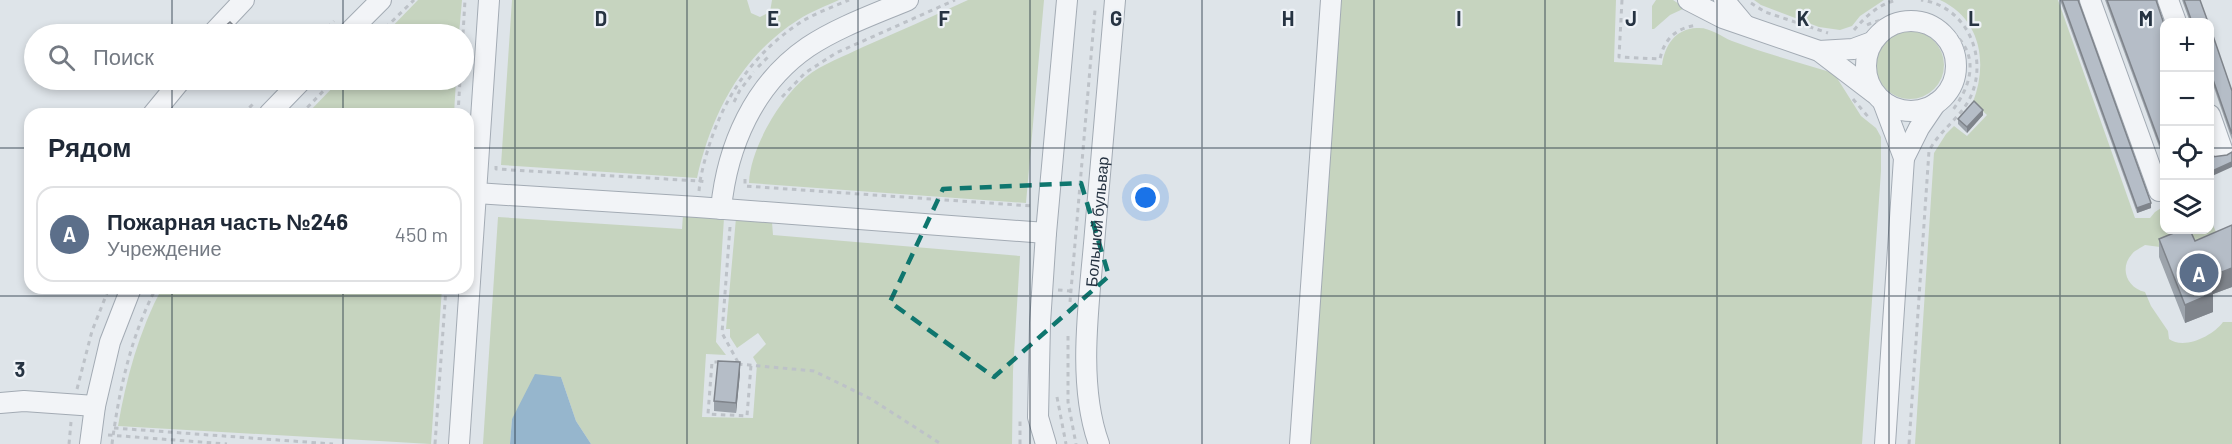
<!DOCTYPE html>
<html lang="ru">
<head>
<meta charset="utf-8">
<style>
	body { margin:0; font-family:Barlow,sans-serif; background:#f6f6f7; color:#1f2937 }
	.controls { position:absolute; right:18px; top:18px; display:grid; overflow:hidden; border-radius:12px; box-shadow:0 3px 9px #0003 }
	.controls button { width:54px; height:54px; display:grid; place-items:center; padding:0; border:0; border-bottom:2px solid #e0e1e3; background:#fff; color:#1f2937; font:30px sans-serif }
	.you { position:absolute; left:1146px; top:198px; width:21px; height:21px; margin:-15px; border:4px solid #fff; border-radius:50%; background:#1a73e8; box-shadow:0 0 0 9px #1a73e833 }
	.badge { display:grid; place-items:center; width:39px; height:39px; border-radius:50%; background:#7c3aed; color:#fff; font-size:20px; font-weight:700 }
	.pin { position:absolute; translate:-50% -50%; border:3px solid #fff; box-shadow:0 2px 6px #0006 }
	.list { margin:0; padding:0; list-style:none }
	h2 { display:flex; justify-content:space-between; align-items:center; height:78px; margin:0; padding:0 24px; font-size:26px }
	h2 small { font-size:20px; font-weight:400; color:#747a83 }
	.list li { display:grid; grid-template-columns:39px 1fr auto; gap:18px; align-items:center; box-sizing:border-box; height:96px; margin:0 12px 12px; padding:0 12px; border:2px solid #e0e1e3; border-radius:18px }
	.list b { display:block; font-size:22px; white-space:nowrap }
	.list p { margin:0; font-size:20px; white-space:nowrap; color:#747a83 }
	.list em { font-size:20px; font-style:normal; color:#747a83 }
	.icon { flex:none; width:33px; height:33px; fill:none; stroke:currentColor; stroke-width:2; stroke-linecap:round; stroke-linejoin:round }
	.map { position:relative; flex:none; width:2232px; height:444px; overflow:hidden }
	.search { position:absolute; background:#fff; box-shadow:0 3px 9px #0003; left:24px; top:24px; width:450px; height:66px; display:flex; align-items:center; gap:15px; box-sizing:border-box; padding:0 21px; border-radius:33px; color:#747a83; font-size:22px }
	.panel { position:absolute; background:#fff; box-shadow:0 3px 9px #0003; left:24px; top:108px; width:450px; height:186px; border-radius:18px }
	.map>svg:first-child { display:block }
</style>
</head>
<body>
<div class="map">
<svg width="2232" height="444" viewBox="0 0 2232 444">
	<rect width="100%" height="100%" fill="#dee4e9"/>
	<!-- green -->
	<g fill="#c6d4bf">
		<path d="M 418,0 L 462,0 L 459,34 L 385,34 Z"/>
		<path d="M 512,0 L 747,0 L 751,13 L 760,17 L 770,12 L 772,0 L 839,0 C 826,6 810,12 798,20 C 741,56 711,115 697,178 L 501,165 Z"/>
		<path d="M 968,0 L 1044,0 L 1026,203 L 749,183 C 750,149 780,98 806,77 C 822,64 845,56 863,47 C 898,32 933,16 968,0 Z"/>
		<path d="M 1340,0 L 1616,0 L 1614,62 L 1662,65 C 1665,45 1675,29 1697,28 C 1710,27 1720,36 1732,41 C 1764,53 1797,62 1830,72 L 1837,78 L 1861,116 L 1876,128 L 1881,137 L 1881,171 L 1862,444 L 1309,444 Z"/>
		<path d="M 1656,0 L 1673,0 L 1685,8 L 1670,15 L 1654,29 L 1652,29 L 1652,6 Z"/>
		<path d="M 1754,0 L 1884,0 L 1860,16 L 1852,26 L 1840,30 L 1819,27 L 1761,5 Z"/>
		<path d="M 1940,0 L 2058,0 L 2135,218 L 2150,218 L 2155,212 L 2164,206 L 2164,230 L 2210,230 L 2210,218 L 2216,232 L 2196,240 L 2189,239 L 2160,247 L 2145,245 C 2141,248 2135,250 2132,254 C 2119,268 2127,288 2145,292 L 2151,306 L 2168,331 L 2169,339 C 2184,350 2213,336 2223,322 L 2232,322 L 2232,444 L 1915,444 L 1934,153 L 1946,134 L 1954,126 L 1967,136 L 1987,115 L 1973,102 C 1988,63 1981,19 1940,0 Z"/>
		<circle cx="1910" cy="65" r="34"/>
		<path d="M 340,80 L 456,80 L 454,114 L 307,114 Z"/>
		<path d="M 683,215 L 724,218 L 716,342 L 726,355 L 706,354 L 702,417 L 753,418 L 757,364 L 753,357 L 766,344 L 758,333 L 737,348 L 730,337 L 730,329 L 726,329 L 736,218 L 772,222 L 773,235 L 1020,256 L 1013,371 L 1012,444 L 591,444 L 576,421 L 561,377 L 512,419 L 510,444 L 483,444 L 498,217 L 682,229 Z"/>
		<path d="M 162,288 L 442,288 L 431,444 L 118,426 C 126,379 139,331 162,288 Z"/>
	</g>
	<!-- water -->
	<path fill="#96b6cd" d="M 535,374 L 561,377 L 576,421 L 591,444 L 510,444 L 512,419 Z"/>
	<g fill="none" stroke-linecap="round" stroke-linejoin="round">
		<defs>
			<g id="minor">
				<path d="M 489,0 L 476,193 L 697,207 L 1046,233"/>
				<path d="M 1688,0 L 1723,18 L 1819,51 L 1874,93"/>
				<path d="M 1724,0 L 1744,24"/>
				<path d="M 2090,0 L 2159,191"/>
				<path d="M 2168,0 L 2176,22"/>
				<circle cx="1911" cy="66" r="45"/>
				<path d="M 212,34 L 244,0"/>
				<path d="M 347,34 L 381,0"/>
				<path d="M 1819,51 L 1853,49 L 1872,42"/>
				<path d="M 1883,102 L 1904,158 L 1885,444"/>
				<path d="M 153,114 L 181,80"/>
				<path d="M 269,114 L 302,80"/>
				<path d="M 2210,115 L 2222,149"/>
				<path d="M 1904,158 L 1919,128 L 1936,103"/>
				<path d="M 721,209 C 727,146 754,84 808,47 C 838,27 875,14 908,0"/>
				<path d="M 0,403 L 24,401 L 95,406"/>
				<path d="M 90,444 L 95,406 L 110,342 L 131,288"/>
				<path d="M 459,444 L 476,193"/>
				<path d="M 1046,444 L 1038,417 L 1040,323 L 1046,233 L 1067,0"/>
				<path id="s1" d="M 1099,444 C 1076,381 1090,297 1095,232 C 1102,154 1109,77 1115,0"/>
				<path d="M 1300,444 L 1331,0"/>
			</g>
		</defs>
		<!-- minor casing -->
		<use href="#minor" stroke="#a3abb4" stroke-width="22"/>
		<!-- path -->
		<g stroke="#bdc2c8" stroke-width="3" stroke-dasharray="4.5 4.5" stroke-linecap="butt">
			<path d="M 1622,0 L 1619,57 L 1660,59 C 1664,39 1676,28 1697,25"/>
			<path d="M 1751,3 L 1765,12 L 1828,33"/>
			<path d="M 1867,25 C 1921,0 2008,38 1952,111"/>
			<path d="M 1854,30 C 1866,16 1879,4 1897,0"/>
			<path d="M 321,34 L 334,21"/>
			<path d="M 379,34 L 414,0"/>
			<path d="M 463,34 L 465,0"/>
			<path d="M 758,67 L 768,57"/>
			<path d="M 782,97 L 805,73 L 836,53 L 955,0"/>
			<path d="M 1853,99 L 1870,119"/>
			<path d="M 734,102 L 740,90 L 754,72"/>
			<path d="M 243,114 L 255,102"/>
			<path d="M 301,114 L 334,80"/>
			<path d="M 458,114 L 460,80"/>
			<path d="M 496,166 L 496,169 L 700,181 C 713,116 742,62 798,24 C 813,14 832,7 849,0"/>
			<path d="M 745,179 L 745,186 L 1032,206"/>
			<path d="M 699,191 L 700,181 L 707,182"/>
			<path d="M 730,227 L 722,333 L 739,364"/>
			<path d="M 1058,290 L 1072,291"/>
			<path d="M 1070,302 L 1095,10"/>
			<path d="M 1068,336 L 1068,402 L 1076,444"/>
			<path d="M 719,362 L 712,362 L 708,414 L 747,416 L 751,365"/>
			<path d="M 738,364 L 814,371 L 871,399 L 941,444"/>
			<path d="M 77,389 L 92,331 L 109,288"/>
			<path d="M 1057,397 L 1066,444"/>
			<path d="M 114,428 L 333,444"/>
			<path d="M 108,435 L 227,444"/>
			<path d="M 69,444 L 71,422"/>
			<path d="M 112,444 C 119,390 131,336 156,288"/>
			<path d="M 435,444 L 446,288"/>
			<path d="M 1020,444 L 1020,421"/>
			<path d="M 1909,444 L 1929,151 C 1939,131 1959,119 1969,100 C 1990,60 1968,6 1921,0"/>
		</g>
		<!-- minor -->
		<use href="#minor" stroke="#f2f4f7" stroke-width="20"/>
	</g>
	<!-- wall -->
	<g fill="#9ca3ab">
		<path d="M 2060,0 L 2078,0 L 2151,208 L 2137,213 Z"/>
		<path d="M 2105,0 L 2156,0 L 2164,24 L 2164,160 Z"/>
		<path d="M 2182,0 L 2200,0 L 2208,22 L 2190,22 Z"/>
		<path d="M 2210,27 L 2232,91 L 2232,140 L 2210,76 Z"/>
		<path d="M 1983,115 L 1967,133 L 1958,124 L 1958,119 Z"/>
		<path d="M 2232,225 L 2232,287 L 2213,294 L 2213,312 L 2185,323 L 2159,257 L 2159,239 L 2195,241 Z"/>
		<path d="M 740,373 L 736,413 L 714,411 L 714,401 Z"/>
	</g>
	<!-- shaded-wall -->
	<g fill="#7f848b">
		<path d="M 1983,110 L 1983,115 L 1967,133 L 1967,127 Z"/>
		<path d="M 2232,162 L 2232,167 L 2210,177 L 2210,172 Z"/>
		<path d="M 2151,203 L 2151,208 L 2137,213 L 2137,208 Z"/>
		<path d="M 2232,268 L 2232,287 L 2213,294 L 2213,312 L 2185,323 L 2185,305 L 2207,278 Z"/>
		<path d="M 740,362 L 740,373 L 736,413 L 736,403 Z"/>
	</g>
	<!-- building -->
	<g fill="#b5bdc7" stroke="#7f848b" stroke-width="1.5">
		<path d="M 2062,0 L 2078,0 L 2151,203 L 2137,208 Z"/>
		<path d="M 2107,0 L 2156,0 L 2164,24 L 2164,155 Z"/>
		<path d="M 2184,0 L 2200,0 L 2208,22 L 2192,22 Z"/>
		<path d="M 230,22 L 240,32 L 238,34 L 216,34 Z"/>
		<path d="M 2210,27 L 2232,91 L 2232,134 L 2210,71 Z"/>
		<path d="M 1974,101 L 1983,110 L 1967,127 L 1958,119 Z"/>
		<path d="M 2210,149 L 2212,157 L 2227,155 L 2232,152 L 2232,162 L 2210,172 Z"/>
		<path d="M 2232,225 L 2232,268 L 2207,278 L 2213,293 L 2185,305 L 2159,239 L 2181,230 L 2190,230 L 2195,241 Z"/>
		<path d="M 718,361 L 740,362 L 736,403 L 714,401 Z"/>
	</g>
	<!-- marked area -->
	<path fill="none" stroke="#0f766e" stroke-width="4.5" stroke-dasharray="12 8" stroke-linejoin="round" d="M 1081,183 L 1109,276 L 994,377 L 890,302 L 943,189 Z"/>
	<!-- grid -->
	<path fill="none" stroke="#263342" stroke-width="1.5" stroke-opacity="0.55" d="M 172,0 L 172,34M 343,0 L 343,34M 515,0 L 515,444M 687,0 L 687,444M 858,0 L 858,444M 1030,0 L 1030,444M 1202,0 L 1202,444M 1374,0 L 1374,444M 1545,0 L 1545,444M 1717,0 L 1717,444M 1889,0 L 1889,444M 2060,0 L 2060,444M 172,80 L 172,114M 343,80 L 343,114M 0,148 L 30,148M 468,148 L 2164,148M 2210,148 L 2232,148M 172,288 L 172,444M 343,288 L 343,444M 0,296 L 2232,296"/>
	<g text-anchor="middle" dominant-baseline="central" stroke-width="4.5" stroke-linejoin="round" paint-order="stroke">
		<!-- street labels -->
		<g font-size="16" fill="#263342" stroke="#eef2f7">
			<text stroke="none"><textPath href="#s1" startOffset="224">Большой бульвар</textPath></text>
		</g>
	</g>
	<g font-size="20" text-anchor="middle" font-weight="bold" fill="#263342" stroke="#eef2f7" stroke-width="4.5" stroke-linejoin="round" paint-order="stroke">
		<text x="601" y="26">D</text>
		<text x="773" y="26">E</text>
		<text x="944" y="26">F</text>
		<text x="1116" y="26">G</text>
		<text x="1288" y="26">H</text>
		<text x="1459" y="26">I</text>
		<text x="1631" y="26">J</text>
		<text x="1803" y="26">K</text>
		<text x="1974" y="26">L</text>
		<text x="2146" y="26">M</text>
		<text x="20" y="377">3</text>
	</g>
</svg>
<div class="controls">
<button>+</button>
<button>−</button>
<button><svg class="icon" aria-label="locate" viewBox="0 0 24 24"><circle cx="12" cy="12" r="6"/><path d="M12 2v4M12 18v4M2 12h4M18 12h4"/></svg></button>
<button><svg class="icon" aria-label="layers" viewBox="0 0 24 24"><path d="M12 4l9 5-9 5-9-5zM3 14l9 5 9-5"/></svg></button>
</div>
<div class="you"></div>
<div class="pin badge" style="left:2199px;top:273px;background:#5c6f8a">A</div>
<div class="search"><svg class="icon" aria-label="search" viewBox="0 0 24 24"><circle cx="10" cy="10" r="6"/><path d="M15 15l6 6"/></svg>Поиск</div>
<section class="panel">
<h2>Рядом<small></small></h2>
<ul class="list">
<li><span class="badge" style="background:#5c6f8a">A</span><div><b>Пожарная часть №246</b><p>Учреждение</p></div><em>450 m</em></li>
</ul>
</section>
</div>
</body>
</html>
